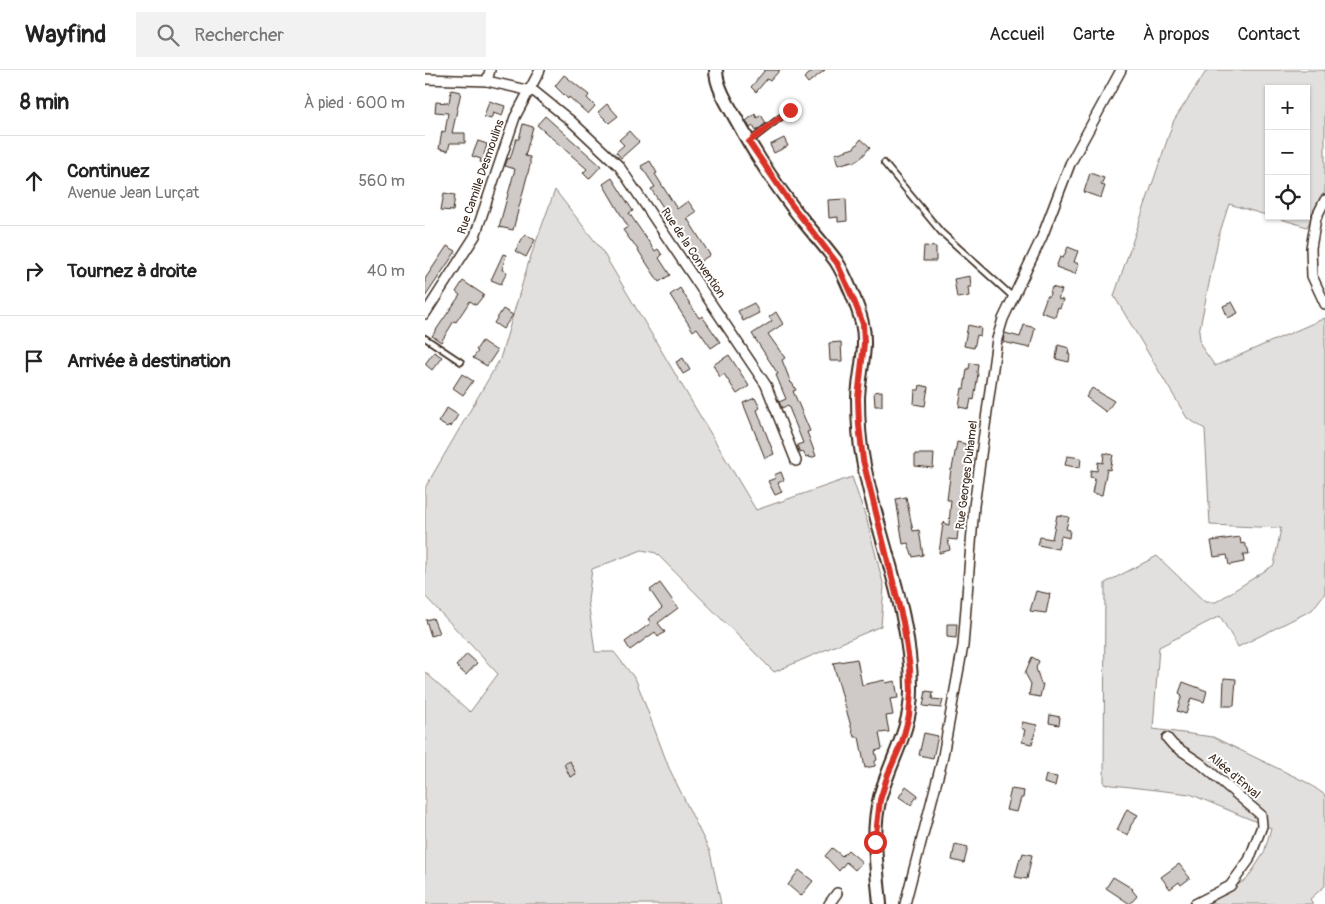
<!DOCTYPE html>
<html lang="fr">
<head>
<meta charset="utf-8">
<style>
	body { margin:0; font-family:Pangolin,sans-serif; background:#f2f2f2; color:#222 }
	.controls { position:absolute; right:15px; top:15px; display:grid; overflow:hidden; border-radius:0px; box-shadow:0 1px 4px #0004 }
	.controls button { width:45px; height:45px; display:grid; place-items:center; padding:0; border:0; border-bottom:1px solid #e0e0e0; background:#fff; color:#222; font:25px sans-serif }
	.stop { position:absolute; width:15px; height:15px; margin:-11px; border:4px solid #d93025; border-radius:50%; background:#fff }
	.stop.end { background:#d93025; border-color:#fff; box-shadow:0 1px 5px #0008 }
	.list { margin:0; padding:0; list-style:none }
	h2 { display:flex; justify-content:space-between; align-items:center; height:65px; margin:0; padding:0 20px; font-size:21px }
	h2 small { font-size:16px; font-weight:400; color:#767676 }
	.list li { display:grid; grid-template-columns:32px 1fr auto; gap:15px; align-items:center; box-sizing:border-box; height:90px; padding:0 20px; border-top:1px solid #e0e0e0 }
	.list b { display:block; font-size:19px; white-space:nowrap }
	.list p { margin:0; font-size:16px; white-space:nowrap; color:#767676 }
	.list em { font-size:16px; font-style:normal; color:#767676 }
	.icon { flex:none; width:28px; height:28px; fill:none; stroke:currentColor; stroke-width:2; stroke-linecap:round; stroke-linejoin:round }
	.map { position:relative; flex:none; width:900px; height:834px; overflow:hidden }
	header { display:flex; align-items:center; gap:30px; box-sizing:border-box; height:70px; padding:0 25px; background:#fff; border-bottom:1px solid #e0e0e0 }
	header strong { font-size:24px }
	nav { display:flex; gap:28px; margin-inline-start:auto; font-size:18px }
	.search { width:350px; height:45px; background:#f2f2f2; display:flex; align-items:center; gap:12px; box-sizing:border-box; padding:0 18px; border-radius:0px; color:#767676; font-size:19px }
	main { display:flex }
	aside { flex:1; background:#fff }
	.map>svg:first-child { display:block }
</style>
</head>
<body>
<header>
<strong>Wayfind</strong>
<div class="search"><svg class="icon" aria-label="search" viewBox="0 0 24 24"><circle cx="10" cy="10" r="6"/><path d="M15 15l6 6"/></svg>Rechercher</div>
<nav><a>Accueil</a><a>Carte</a><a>À propos</a><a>Contact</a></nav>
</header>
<main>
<aside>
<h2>8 min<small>À pied · 600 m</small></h2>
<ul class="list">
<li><svg class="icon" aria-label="ahead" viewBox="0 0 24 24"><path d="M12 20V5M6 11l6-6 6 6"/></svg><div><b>Continuez</b><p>Avenue Jean Lurçat</p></div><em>560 m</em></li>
<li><svg class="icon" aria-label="right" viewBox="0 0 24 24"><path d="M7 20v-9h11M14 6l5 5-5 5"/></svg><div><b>Tournez à droite</b></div><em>40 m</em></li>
<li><svg class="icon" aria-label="arrive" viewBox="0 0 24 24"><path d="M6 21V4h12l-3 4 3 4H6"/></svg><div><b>Arrivée à destination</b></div></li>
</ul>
</aside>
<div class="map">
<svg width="900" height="834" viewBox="0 0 900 834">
	<rect width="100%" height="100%" fill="#fff"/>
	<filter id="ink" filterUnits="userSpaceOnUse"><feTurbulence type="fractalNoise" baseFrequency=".02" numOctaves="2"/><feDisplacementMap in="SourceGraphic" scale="10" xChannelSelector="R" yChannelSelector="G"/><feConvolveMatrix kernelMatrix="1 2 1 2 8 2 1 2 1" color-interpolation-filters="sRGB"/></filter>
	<g filter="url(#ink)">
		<!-- green -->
		<g fill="#e2e0de" stroke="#8e857e">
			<path d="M 782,0 L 900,0 L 900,121 L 882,157 L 846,146 L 881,146 L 881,19 L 844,19 L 844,146 L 804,134 L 794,165 L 774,262 L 776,276 L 790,296 L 900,248 L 900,523 L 887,540 L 813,577 L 795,546 L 734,577 L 728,659 L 788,667 L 883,713 L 900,725 L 900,816 L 885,829 L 888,834 L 782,834 L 822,809 L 839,783 L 846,758 L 765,724 L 679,714 L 680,513 L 732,486 L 780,532 L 791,532 L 849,495 L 856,458 L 785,455 L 780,359 L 762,348 L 689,226 L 749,50 Z"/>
			<path d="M 130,120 L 176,179 L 331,440 L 427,407 L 442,451 L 459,517 L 456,556 L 349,602 L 231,483 L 217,480 L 167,499 L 163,530 L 170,582 L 189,582 L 211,610 L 244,698 L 285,782 L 296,834 L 0,834 L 0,602 L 45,642 L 73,604 L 0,526 L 0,418 L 75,289 L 104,191 Z"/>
		</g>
		<!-- building -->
		<g fill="#cfcac7" stroke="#3b2a1e">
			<path d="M 340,0 L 355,0 L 345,11 L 342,9 L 331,22 L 326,17 Z"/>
			<path d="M 389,0 L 400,0 L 383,13 L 379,8 Z"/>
			<path d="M 139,5 L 164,25 L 162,28 L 170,36 L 163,44 L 144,27 L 143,29 L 130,16 Z"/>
			<path d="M 26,20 L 36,22 L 27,63 L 40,63 L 40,73 L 25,73 L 23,81 L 14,79 L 17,61 L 20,62 L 23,43 L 10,42 L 11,32 L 24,33 Z"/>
			<path d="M 64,31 L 80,36 L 77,46 L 68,43 L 66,49 L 59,47 Z"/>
			<path d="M 182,34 L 193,46 L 184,53 L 173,42 Z"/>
			<path d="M 330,44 L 332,48 L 336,45 L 341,53 L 331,61 L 328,56 L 325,58 L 321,51 Z"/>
			<path d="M 120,46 L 176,96 L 164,109 L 158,103 L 162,99 L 112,55 Z"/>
			<path d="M 98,54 L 108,57 L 100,86 L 105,87 L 105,95 L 88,160 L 74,157 L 90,99 L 80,96 L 83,88 L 85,89 L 91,69 L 94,69 Z"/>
			<path d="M 204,61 L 214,72 L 196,88 L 191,82 L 199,75 L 194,70 Z"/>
			<path d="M 359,68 L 363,76 L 349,83 L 345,75 Z"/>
			<path d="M 436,69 L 445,77 L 437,87 L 428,93 L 427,91 L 413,95 L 410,84 L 429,78 Z"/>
			<path d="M 53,71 L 62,74 L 59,85 L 64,87 L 62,94 L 55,92 L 56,89 L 47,86 Z"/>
			<path d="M 225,91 L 232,103 L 230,104 L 252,139 L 263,131 L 271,142 L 262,148 L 285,185 L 274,192 L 226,119 L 230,117 L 216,96 Z"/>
			<path d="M 665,103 L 679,108 L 676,115 L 680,116 L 676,128 L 659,122 Z"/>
			<path d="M 187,108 L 208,141 L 204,143 L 230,181 L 233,179 L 237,185 L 234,188 L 245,205 L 234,212 L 207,171 L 206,171 L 198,160 L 203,157 L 178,114 Z"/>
			<path d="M 19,123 L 30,125 L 28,141 L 16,140 Z"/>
			<path d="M 421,129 L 422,151 L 413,152 L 413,147 L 404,148 L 403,130 Z"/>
			<path d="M 100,164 L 110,170 L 101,187 L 90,181 Z"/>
			<path d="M 22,176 L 31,181 L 0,227 L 0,209 Z"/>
			<path d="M 499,176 L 511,177 L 511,191 L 498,191 Z"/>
			<path d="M 643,177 L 653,181 L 649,192 L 654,194 L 650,204 L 631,197 L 635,187 L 638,188 Z"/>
			<path d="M 78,184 L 81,185 L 77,200 L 82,202 L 76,214 L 66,210 Z"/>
			<path d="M 545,206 L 546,217 L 543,217 L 544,226 L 532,228 L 529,209 Z"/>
			<path d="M 38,211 L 59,225 L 51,235 L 45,231 L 31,252 L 29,251 L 16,272 L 7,266 L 35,225 L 31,222 Z"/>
			<path d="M 627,217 L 637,220 L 633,229 L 638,230 L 635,238 L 633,237 L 630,247 L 616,242 L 622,226 L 624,226 Z"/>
			<path d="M 255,218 L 274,248 L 277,246 L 295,272 L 286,278 L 272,258 L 268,261 L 245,225 Z"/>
			<path d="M 807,232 L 813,243 L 803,248 L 798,236 Z"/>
			<path d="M 329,233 L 334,243 L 318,251 L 313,241 Z"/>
			<path d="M 78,239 L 88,245 L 78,259 L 69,253 Z"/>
			<path d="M 351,242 L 358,254 L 343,264 L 360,288 L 357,290 L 366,313 L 367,313 L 371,320 L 368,321 L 385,361 L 382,362 L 391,386 L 385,388 L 384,386 L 381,387 L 378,382 L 375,383 L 372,375 L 378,373 L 363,335 L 357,338 L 354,332 L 361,329 L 351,305 L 353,304 L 327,264 L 347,251 L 344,247 Z"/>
			<path d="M 543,255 L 556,258 L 555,266 L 552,265 L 549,278 L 539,276 Z"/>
			<path d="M 599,255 L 610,258 L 605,278 L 578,272 L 580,263 L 595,267 Z"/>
			<path d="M 57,271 L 72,281 L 62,296 L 48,288 L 53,281 L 51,280 Z"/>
			<path d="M 416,272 L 417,291 L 405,291 L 404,273 Z"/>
			<path d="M 633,275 L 644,278 L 643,284 L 645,284 L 644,292 L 631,289 Z"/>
			<path d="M 9,282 L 17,287 L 7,300 L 0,294 Z"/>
			<path d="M 304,285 L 324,316 L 312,324 L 299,304 L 295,307 L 288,295 Z"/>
			<path d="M 258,288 L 265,300 L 258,304 L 251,292 Z"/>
			<path d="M 545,293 L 553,294 L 552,303 L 553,304 L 549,330 L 546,329 L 544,339 L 534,337 L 537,318 L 539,319 L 542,299 L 544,299 Z"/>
			<path d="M 37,304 L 48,311 L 38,325 L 28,318 Z"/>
			<path d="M 495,315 L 503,317 L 500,336 L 489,334 L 490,320 L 494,320 Z"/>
			<path d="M 667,318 L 689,331 L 681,342 L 661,327 Z"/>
			<path d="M 457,321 L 457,336 L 450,336 L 449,322 Z"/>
			<path d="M 330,328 L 335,338 L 332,340 L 349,384 L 340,388 L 318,333 Z"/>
			<path d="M 22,338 L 33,345 L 26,357 L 24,355 L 22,357 L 13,352 Z"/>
			<path d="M 532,372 L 541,374 L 540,382 L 544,383 L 538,417 L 532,470 L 523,469 L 525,480 L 514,483 L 518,454 L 520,452 L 520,454 L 524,455 L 526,430 L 522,430 L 526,399 L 527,399 Z"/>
			<path d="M 679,383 L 688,385 L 685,400 L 682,399 L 677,425 L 667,423 L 670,408 L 665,407 L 666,400 L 672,401 L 673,392 L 678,393 Z"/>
			<path d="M 490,384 L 509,384 L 508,398 L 490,396 Z"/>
			<path d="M 642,386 L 656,388 L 655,398 L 640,395 Z"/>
			<path d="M 356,402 L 359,410 L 353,413 L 357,422 L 350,425 L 343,411 L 351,408 L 349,405 Z"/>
			<path d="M 481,427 L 488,461 L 494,460 L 498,485 L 488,487 L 483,473 L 478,474 L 471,429 Z"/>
			<path d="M 632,445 L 644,447 L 641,459 L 645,460 L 644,468 L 636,466 L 633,479 L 613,475 L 615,467 L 627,469 Z"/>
			<path d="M 815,467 L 816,474 L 819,473 L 823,479 L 824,484 L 818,484 L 819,492 L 804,495 L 802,485 L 789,487 L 786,471 Z"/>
			<path d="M 235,513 L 253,538 L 233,553 L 240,562 L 233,567 L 230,562 L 205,580 L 200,572 L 226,553 L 223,549 L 237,538 L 225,520 Z"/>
			<path d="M 611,521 L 625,524 L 621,543 L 605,541 Z"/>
			<path d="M 8,548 L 14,563 L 6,566 L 1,550 Z"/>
			<path d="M 522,554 L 532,554 L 531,568 L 522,567 Z"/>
			<path d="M 42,584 L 52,593 L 41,605 L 31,596 Z"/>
			<path d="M 607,587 L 614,591 L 611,598 L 616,614 L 618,614 L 615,627 L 604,625 L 606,614 L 600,603 Z"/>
			<path d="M 432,589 L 437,615 L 460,610 L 461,613 L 470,611 L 473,628 L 465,629 L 468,645 L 461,646 L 464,662 L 454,663 L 457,679 L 450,681 L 452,690 L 450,691 L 450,696 L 440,698 L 434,667 L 429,667 L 408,593 Z"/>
			<path d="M 799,608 L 811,609 L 809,636 L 798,636 Z"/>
			<path d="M 758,612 L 782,621 L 779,632 L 766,628 L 761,644 L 752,641 L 757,625 L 754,623 Z"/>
			<path d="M 501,621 L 508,622 L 507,629 L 518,630 L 516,638 L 498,636 Z"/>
			<path d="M 625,645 L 635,647 L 634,655 L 624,653 Z"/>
			<path d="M 597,652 L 612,655 L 607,674 L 597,672 L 600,660 L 596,658 Z"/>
			<path d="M 499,663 L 513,666 L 508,688 L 494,685 Z"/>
			<path d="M 145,691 L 151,704 L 145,707 L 139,694 Z"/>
			<path d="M 621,705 L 632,707 L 630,716 L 619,713 Z"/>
			<path d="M 481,716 L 493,725 L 486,735 L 474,727 Z"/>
			<path d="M 586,719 L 599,721 L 598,728 L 596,728 L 592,742 L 581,740 Z"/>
			<path d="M 702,739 L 713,745 L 706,755 L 703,765 L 692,760 Z"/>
			<path d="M 530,774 L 543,777 L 539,793 L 527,790 Z"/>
			<path d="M 407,778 L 417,786 L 423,780 L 437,792 L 430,800 L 421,792 L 414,801 L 400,786 Z"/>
			<path d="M 598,783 L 607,785 L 602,809 L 590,807 L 595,788 L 596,789 Z"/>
			<path d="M 754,794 L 765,808 L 756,815 L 754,812 L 745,819 L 736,807 Z"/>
			<path d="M 374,800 L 388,811 L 376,826 L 363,815 Z"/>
			<path d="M 688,807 L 708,819 L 707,820 L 712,826 L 705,834 L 681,818 Z"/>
		</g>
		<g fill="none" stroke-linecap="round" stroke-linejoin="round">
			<defs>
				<g id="service">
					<path d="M 325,71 L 365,40"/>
					<path d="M 459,93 L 516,162 L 588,227"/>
					<path d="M 0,268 L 36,292"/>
				</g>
				<g id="minor">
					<path d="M 0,9 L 62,11 L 110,22 L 146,51 L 194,96 L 341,315 L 371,391"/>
					<path d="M 62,11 L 65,0"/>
					<path d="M 900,130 L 891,148 L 886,178 L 887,206 L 900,234"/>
					<path d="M 0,244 L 50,166 L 90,47 L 115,0"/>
					<path d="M 742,668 L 748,675 L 775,693 L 836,745 L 837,756 L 824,790 L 805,816 L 770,834"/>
					<path d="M 404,834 L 412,823"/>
					<path d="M 480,834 L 517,691 L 538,576 L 549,436 L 572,269 L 578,249 L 617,167 L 645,94 L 696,0"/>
				</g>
				<path id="secondary" d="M 291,0 C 291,16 303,35 311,49 C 327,79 346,108 366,135 C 380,154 397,172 411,191 C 420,205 433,236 437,253 C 443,277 434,303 433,328 C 433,348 434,370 438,390 C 452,467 487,542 486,621 C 486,660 465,691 455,727 C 446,761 452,800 455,834"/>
			</defs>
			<!-- service casing -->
			<use href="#service" stroke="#3b2a1e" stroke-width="8"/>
			<!-- minor casing -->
			<use href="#minor" stroke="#3b2a1e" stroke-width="12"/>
			<!-- secondary casing -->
			<use href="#secondary" stroke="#3b2a1e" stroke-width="16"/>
			<!-- service -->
			<use href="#service" stroke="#fff" stroke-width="4.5"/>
			<!-- minor -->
			<use href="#minor" stroke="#fff" stroke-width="9"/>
			<!-- secondary -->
			<use href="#secondary" stroke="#fff" stroke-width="12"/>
		</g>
	</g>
	<g fill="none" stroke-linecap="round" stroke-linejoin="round" filter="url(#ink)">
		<!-- route -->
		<path stroke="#d93025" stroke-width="6" d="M 365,40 L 324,72 L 366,134 L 412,193 L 430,233 L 438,254 L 439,273 L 433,328 L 434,355 L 438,390 L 478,552 L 485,598 L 486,622 L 484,646 L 477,672 L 463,704 L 455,730 L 450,772"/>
	</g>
	<g text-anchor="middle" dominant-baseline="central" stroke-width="4" stroke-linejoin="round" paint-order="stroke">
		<!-- street labels -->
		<g font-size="12" fill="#3b2a1e" stroke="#fff">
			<text transform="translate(56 107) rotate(-71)">Rue Camille Desmoulins</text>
			<text transform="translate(268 183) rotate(56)">Rue de la Convention</text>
			<text transform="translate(542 405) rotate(-83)">Rue Georges Duhamel</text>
			<text transform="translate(809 706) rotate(40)">Allée d'Enval</text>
		</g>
	</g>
</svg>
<div class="controls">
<button>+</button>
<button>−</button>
<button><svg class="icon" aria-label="locate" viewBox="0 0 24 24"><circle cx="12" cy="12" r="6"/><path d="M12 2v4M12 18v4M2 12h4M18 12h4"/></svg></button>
</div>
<div class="stop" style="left:450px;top:772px"></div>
<div class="stop end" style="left:365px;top:40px"></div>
</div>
</main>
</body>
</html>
